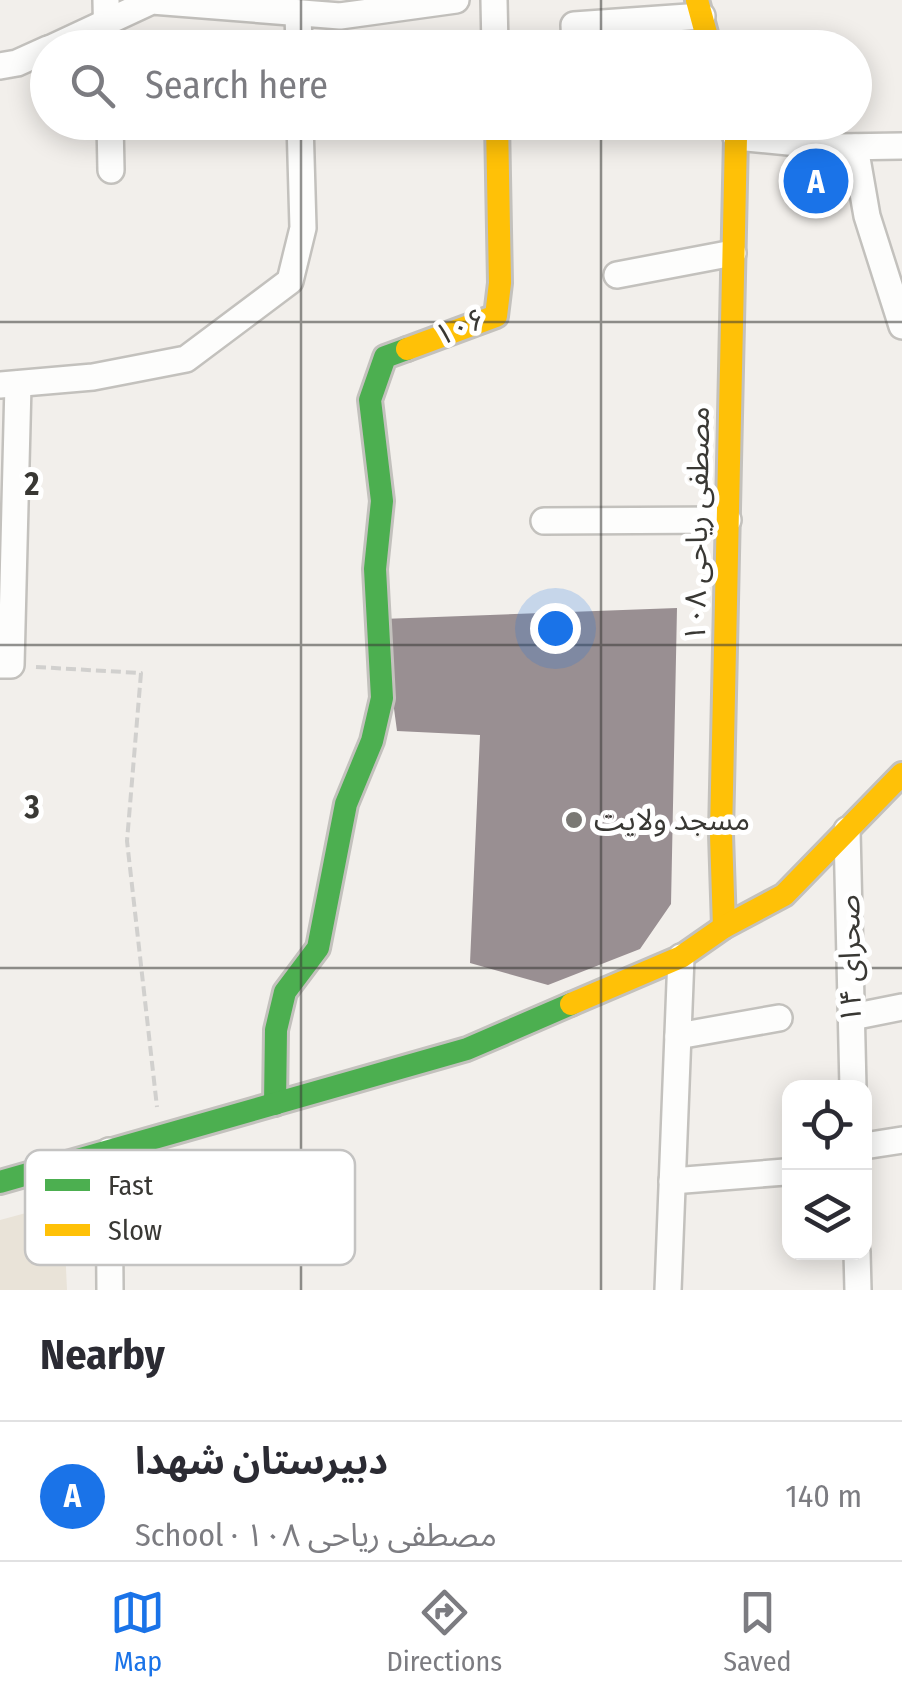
<!DOCTYPE html>
<html lang="en">
<head>
<meta charset="utf-8">
<style>
	body { margin:0; font-family:"Fira Sans Condensed","Noto Sans Arabic",sans-serif; background:#f7f7f7; color:#2b2b33 }
	.controls { position:absolute; right:30px; bottom:30px; display:grid; overflow:hidden; border-radius:20px; box-shadow:0 5px 25px #0003 }
	.controls button { width:90px; height:90px; display:grid; place-items:center; padding:0; border:0; border-bottom:2px solid #e1e1e2; background:#fff; color:#2b2b33; font:50px sans-serif }
	.you { position:absolute; left:555px; top:628px; width:35px; height:35px; margin:-25px; border:8px solid #fff; border-radius:50%; background:#1a73e8; box-shadow:0 0 0 15px #1a73e833 }
	.badge { display:grid; place-items:center; width:65px; height:65px; border-radius:50%; background:#1a73e8; color:#fff; font-size:32px; font-weight:700 }
	.pin { position:absolute; translate:-50% -50%; border:5px solid #fff; box-shadow:0 2px 10px #0006 }
	.list { margin:0; padding:0; list-style:none }
	h2 { display:flex; justify-content:space-between; align-items:center; height:130px; margin:0; padding:0 40px; font-size:42px }
	h2 small { font-size:32px; font-weight:400; color:#7c7c81 }
	.list li { display:grid; grid-template-columns:65px 1fr auto; gap:30px; align-items:center; box-sizing:border-box; height:140px; padding:0 40px; border-top:2px solid #e1e1e2 }
	.list b { display:block; font-size:38px; white-space:nowrap }
	.list p { margin:0; font-size:32px; white-space:nowrap; color:#7c7c81 }
	.list em { font-size:32px; font-style:normal; color:#7c7c81 }
	.icon { flex:none; width:55px; height:55px; fill:none; stroke:currentColor; stroke-width:2; stroke-linecap:round; stroke-linejoin:round }
	.map { position:relative; flex:none; width:902px; height:1290px; overflow:hidden }
	.search { position:absolute; background:#fff; box-shadow:0 5px 25px #0003; left:30px; right:30px; top:30px; height:110px; display:flex; align-items:center; gap:25px; box-sizing:border-box; padding:0 35px; border-radius:55px; color:#7c7c81; font-size:38px }
	.sheet { height:270px; background:#fff }
	nav { display:flex; justify-content:space-around; align-items:center; box-sizing:border-box; height:140px; border-top:2px solid #e1e1e2; background:#fff; font-size:28px; color:#7c7c81 }
	nav a { display:grid; justify-items:center; gap:5px }
	nav .on { color:#1a73e8 }
	.map>svg:first-child { display:block }
</style>
</head>
<body>
<div class="map">
<svg width="902" height="1290" viewBox="0 0 902 1290">
	<rect width="100%" height="100%" fill="#f2efeb"/>
	<!-- built -->
	<path fill="#e9e3d8" d="M 63,1203 L 67,1290 L 0,1290 L 0,1220 Z"/>
	<!-- building -->
	<path fill="#998f92" d="M 677,608 L 671,904 L 640,949 L 548,985 L 470,963 L 480,735 L 397,731 L 382,619 Z"/>
	<g fill="none" stroke-linecap="round" stroke-linejoin="round">
		<defs>
			<g id="street">
				<path d="M 106,0 L 107,48"/>
				<path d="M 494,0 L 495,48"/>
				<path d="M 298,13 L 299,48"/>
				<path d="M 51,48 L 152,1 L 340,16 L 456,0"/>
				<path d="M 575,48 L 574,25 L 702,16"/>
				<path d="M 0,66 L 17,63 L 48,49"/>
				<path d="M 110,122 L 111,170"/>
				<path d="M 736,137 L 839,147 L 902,146"/>
				<path d="M 855,147 L 867,216 L 902,326"/>
				<path d="M 617,275 L 733,253"/>
				<path d="M 0,385 L 93,377 L 186,359 L 290,281 L 303,228 L 300,122"/>
				<path d="M 544,521 L 728,520"/>
				<path d="M 0,665 L 11,665 L 18,384"/>
				<path d="M 847,830 L 853,1088"/>
				<path d="M 852,1017 L 902,1007"/>
				<path d="M 678,1036 L 779,1018"/>
				<path d="M 864,1146 L 902,1140"/>
				<path d="M 109,1151 L 110,1290"/>
				<path d="M 672,1181 L 785,1172"/>
				<path d="M 857,1252 L 858,1290"/>
				<path d="M 668,1290 L 681,957"/>
			</g>
			<g id="fast">
				<path d="M 275,1104 L 276,1030 L 285,992 L 318,948 L 346,804 L 372,741 L 382,698 L 375,569 L 382,501 L 370,400 L 385,357 L 407,349"/>
				<path d="M 0,1182 L 467,1049 L 571,1004"/>
			</g>
			<g id="slow">
				<path d="M 697,0 L 710,48"/>
				<path d="M 407,349 L 496,316 L 500,283 L 497,122"/>
				<path d="M 724,927 L 721,834 L 736,137 L 732,122"/>
				<path d="M 571,1004 L 681,957 L 724,927 L 784,895 L 902,774"/>
			</g>
		</defs>
		<!-- street casing -->
		<use href="#street" stroke="#c3c1bd" stroke-width="30"/>
		<!-- fast casing -->
		<use href="#fast" stroke="#c3c1bd" stroke-width="28"/>
		<!-- slow casing -->
		<use href="#slow" stroke="#c3c1bd" stroke-width="28"/>
		<!-- path -->
		<path stroke="#d1d0ce" stroke-width="4" stroke-dasharray="10 5" stroke-linecap="butt" d="M 36,667 L 141,673 L 127,841 L 157,1107"/>
		<!-- street -->
		<use href="#street" stroke="#fdfdfc" stroke-width="25"/>
		<!-- fast -->
		<use href="#fast" stroke="#4caf50" stroke-width="22"/>
		<!-- slow -->
		<use href="#slow" stroke="#ffc107" stroke-width="22"/>
	</g>
	<!-- grid -->
	<path fill="none" stroke="#393834" stroke-width="2.5" stroke-opacity="0.55" d="M 301,0 L 301,48M 601,0 L 601,48M 301,122 L 301,1290M 601,122 L 601,1290M 0,322 L 902,322M 0,645 L 902,645M 0,968 L 902,968"/>
	<!-- markers -->
	<circle fill="#7a7874" stroke="#fff" stroke-width="4" cx="574" cy="820" r="10"/>
	<g text-anchor="middle" dominant-baseline="central" stroke-width="10" stroke-linejoin="round" paint-order="stroke">
		<!-- street labels -->
		<g font-size="30" fill="#393834" stroke="#fff">
			<text transform="translate(460 327) rotate(-23)">۱۰۶</text>
			<text transform="translate(697 524) rotate(-89)">مصطفی ریاحی ۱۰۸</text>
			<text transform="translate(850 959) rotate(-91)">صحرای ۱۴</text>
		</g>
		<!-- poi labels -->
		<g font-size="30" fill="#393834" stroke="#fff" text-anchor="start">
			<text x="594" y="820">مسجد ولایت</text>
		</g>
	</g>
	<!-- legend -->
	<rect x="25" y="1150" width="330" height="115" rx="15" fill="#fff" stroke="#c4c3c2" stroke-width="2.5"/>
	<rect x="45" y="1179" width="45" height="12" fill="#4caf50"/>
	<rect x="45" y="1224" width="45" height="12" fill="#ffc107"/>
	<g font-size="28" fill="#393834">
		<text x="108" y="1195">Fast</text>
		<text x="108" y="1240">Slow</text>
	</g>
	<g font-size="32" text-anchor="middle" font-weight="bold" fill="#393834" stroke="#fff" stroke-width="10" stroke-linejoin="round" paint-order="stroke">
		<text x="32" y="495">2</text>
		<text x="32" y="818">3</text>
	</g>
</svg>
<div class="controls">
<button><svg class="icon" aria-label="locate" viewBox="0 0 24 24"><circle cx="12" cy="12" r="6"/><path d="M12 2v4M12 18v4M2 12h4M18 12h4"/></svg></button>
<button><svg class="icon" aria-label="layers" viewBox="0 0 24 24"><path d="M12 4l9 5-9 5-9-5zM3 14l9 5 9-5"/></svg></button>
</div>
<div class="you"></div>
<div class="pin badge" style="left:816px;top:181px">A</div>
<div class="search"><svg class="icon" aria-label="search" viewBox="0 0 24 24"><circle cx="10" cy="10" r="6"/><path d="M15 15l6 6"/></svg>Search here</div>
</div>
<section class="sheet">
<h2>Nearby<small></small></h2>
<ul class="list">
<li><span class="badge">A</span><div><b>دبیرستان شهدا</b><p>School · مصطفی ریاحی ۱۰۸</p></div><em>140 m</em></li>
</ul>
</section>
<nav>
<a class="on"><svg class="icon" aria-label="map" viewBox="0 0 24 24"><path d="M3 6l6-2 6 2 6-2v14l-6 2-6-2-6 2zM9 4v14M15 6v14"/></svg>Map</a>
<a><svg class="icon" aria-label="directions" viewBox="0 0 24 24"><path d="M12 3l9 9-9 9-9-9zM9 14v-3h6M13 9l2 2-2 2"/></svg>Directions</a>
<a><svg class="icon" aria-label="saved" viewBox="0 0 24 24"><path d="M7 4h10v16l-5-4-5 4z"/></svg>Saved</a>
</nav>
</body>
</html>
